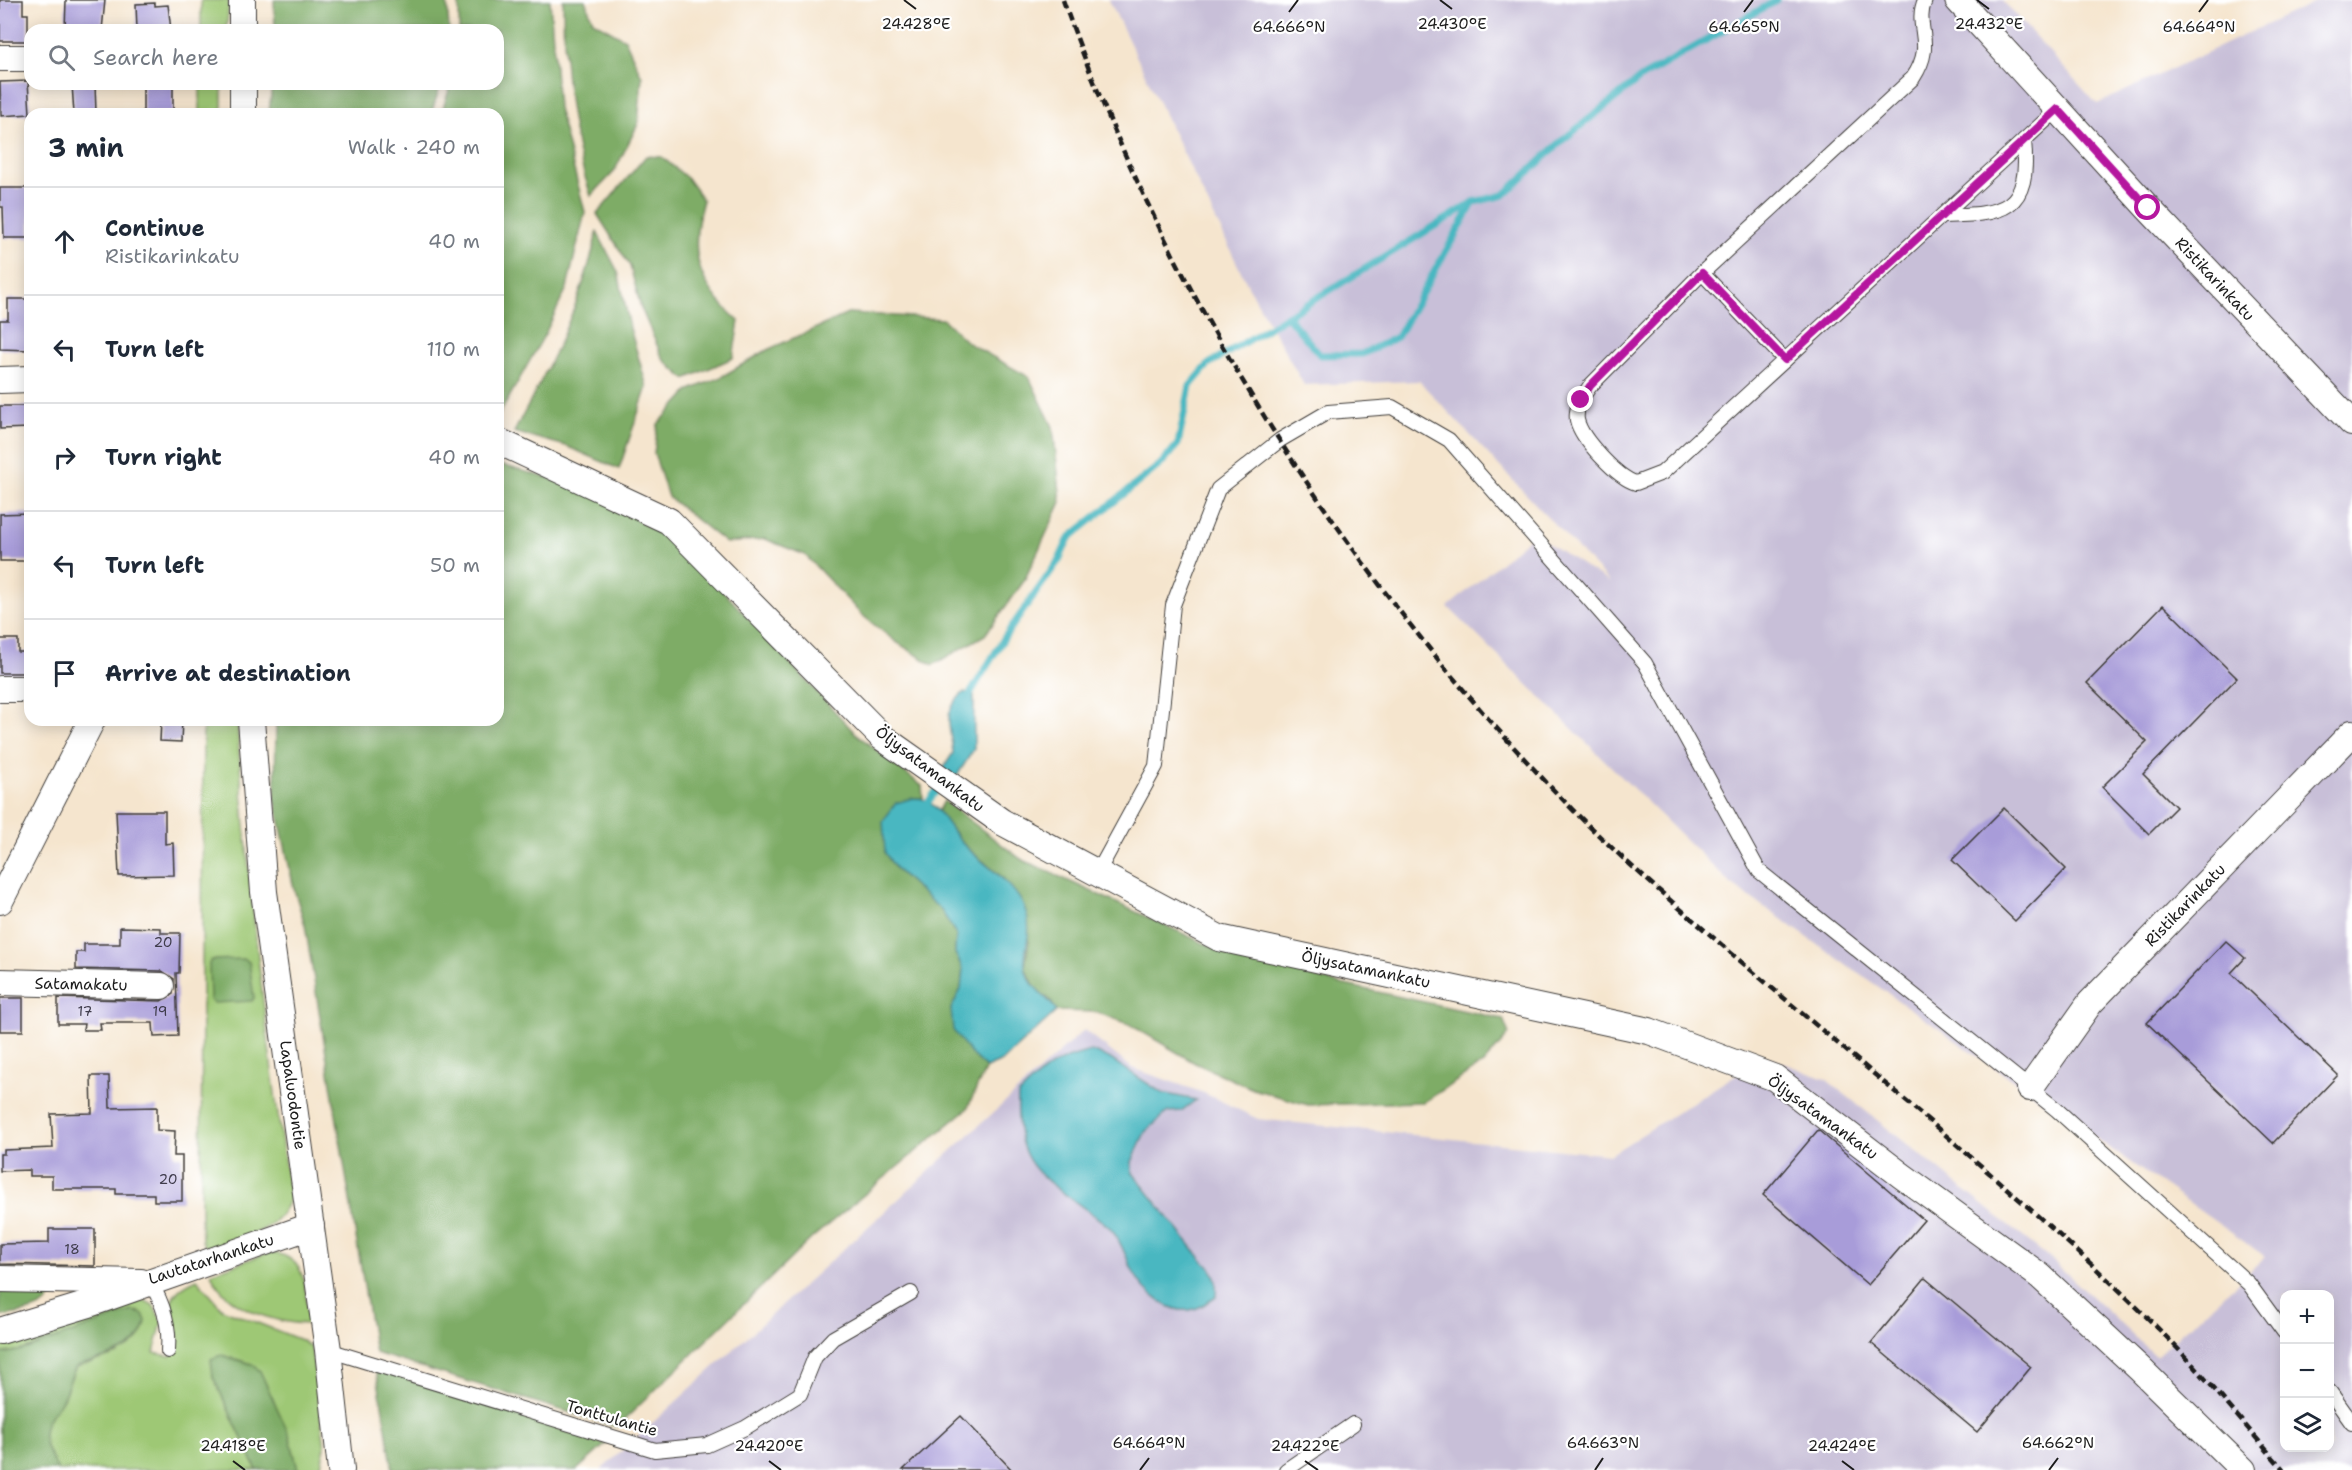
<!DOCTYPE html>
<html lang="en">
<head>
<meta charset="utf-8">
<style>
	body { margin:0; font-family:"Shantell Sans",sans-serif; background:#f6f6f7; color:#1f2937 }
	.controls { position:absolute; right:18px; bottom:18px; display:grid; overflow:hidden; border-radius:12px; box-shadow:0 3px 15px #0003 }
	.controls button { width:54px; height:54px; display:grid; place-items:center; padding:0; border:0; border-bottom:2px solid #e0e1e3; background:#fff; color:#1f2937; font:30px sans-serif }
	.stop { position:absolute; width:18px; height:18px; margin:-14px; border:4px solid #b5179e; border-radius:50%; background:#fff }
	.stop.end { background:#b5179e; border-color:#fff; box-shadow:0 2px 6px #0008 }
	.list { margin:0; padding:0; list-style:none }
	h2 { display:flex; justify-content:space-between; align-items:center; height:78px; margin:0; padding:0 24px; font-size:26px }
	h2 small { font-size:20px; font-weight:400; color:#747a83 }
	.list li { display:grid; grid-template-columns:39px 1fr auto; gap:18px; align-items:center; box-sizing:border-box; height:108px; padding:0 24px; border-top:2px solid #e0e1e3 }
	.list b { display:block; font-size:22px; white-space:nowrap }
	.list p { margin:0; font-size:20px; white-space:nowrap; color:#747a83 }
	.list em { font-size:20px; font-style:normal; color:#747a83 }
	.icon { flex:none; width:33px; height:33px; fill:none; stroke:currentColor; stroke-width:2; stroke-linecap:round; stroke-linejoin:round }
	.map { position:relative; flex:none; width:2352px; height:1470px; overflow:hidden }
	.search { position:absolute; background:#fff; box-shadow:0 3px 15px #0003; left:24px; top:24px; width:480px; height:66px; display:flex; align-items:center; gap:15px; box-sizing:border-box; padding:0 21px; border-radius:18px; color:#747a83; font-size:22px }
	.panel { position:absolute; background:#fff; box-shadow:0 3px 15px #0003; left:24px; top:108px; width:480px; height:618px; border-radius:18px }
	.map>svg:first-child { display:block }
</style>
</head>
<body>
<div class="map">
<svg width="2352" height="1470" viewBox="0 0 2352 1470">
	<rect width="100%" height="100%" fill="#fff"/>
	<filter id="ink" filterUnits="userSpaceOnUse"><feTurbulence type="fractalNoise" baseFrequency=".0167" numOctaves="2"/><feDisplacementMap in="SourceGraphic" scale="12" xChannelSelector="R" yChannelSelector="G"/><feConvolveMatrix kernelMatrix="1 2 1 2 8 2 1 2 1" color-interpolation-filters="sRGB"/></filter>
	<filter id="wash" filterUnits="userSpaceOnUse"><feTurbulence type="fractalNoise" baseFrequency=".008" numOctaves="4" result="noise"/><feDisplacementMap in="SourceGraphic" scale="24" xChannelSelector="R" yChannelSelector="G"/><feGaussianBlur stdDeviation="1.35" result="paint"/><feColorMatrix in="noise" values="0 0 0 0 0 0 0 0 0 0 0 0 0 0 0 0 0 1.4 0 .05"/><feComposite in="paint" operator="in"/></filter>
	<g filter="url(#wash)">
		<rect width="100%" height="100%" fill="#f5e5ce"/>
		<!-- industrial -->
		<path fill="#c8bfd8" fill-rule="evenodd" d="M 1109,0 L 2002,0 L 2097,104 L 2319,0 L 2352,0 L 2352,1470 L 601,1470 L 1084,1030 L 1132,1068 L 1204,1093 L 1258,1119 L 1610,1155 L 1765,1056 L 1827,1080 L 2052,1260 L 2156,1356 L 2266,1257 L 1731,884 L 1448,607 L 1534,534 L 1610,583 L 1419,381 L 1304,385 L 1247,284 ZM 2284,1294 L 2330,1294 L 2330,1448 L 2284,1448 Z"/>
		<!-- green -->
		<g fill="#9ec874" stroke="#5d7248" stroke-width="1.5">
			<path d="M 201,0 L 229,0 L 227,25 L 223,30 L 201,30 Z"/>
			<path d="M 200,84 L 219,84 L 222,88 L 222,114 L 200,114 Z"/>
			<path d="M 203,720 L 237,720 C 247,880 266,1039 290,1198 C 277,1234 240,1238 208,1251 L 202,1241 L 201,1221 Z"/>
			<path d="M 268,1253 C 310,1253 305,1293 308,1324 C 274,1323 224,1308 211,1273 Z"/>
			<path d="M 197,1279 L 222,1309 L 301,1340 L 311,1348 L 325,1447 L 320,1470 L 298,1470 L 289,1434 L 252,1364 L 221,1355 L 213,1377 L 257,1470 L 58,1470 C 48,1452 37,1438 49,1418 C 53,1411 60,1405 63,1398 C 68,1388 70,1377 76,1367 L 118,1354 L 146,1321 L 138,1311 L 23,1350 L 0,1354 L 0,1342 L 144,1300 L 153,1305 L 162,1322 L 154,1353 L 170,1356 C 198,1330 141,1304 197,1279 Z"/>
		</g>
		<!-- forest -->
		<g fill="#7eac66" stroke="#4d6441" stroke-width="1.5">
			<path d="M 274,0 L 447,0 L 449,30 L 275,30 Z"/>
			<path d="M 459,0 L 550,0 L 558,108 L 585,212 L 567,288 L 545,334 L 498,417 L 498,114 L 441,114 L 451,84 L 498,84 L 498,30 L 459,30 Z"/>
			<path d="M 563,0 L 585,0 L 593,21 L 625,39 L 642,77 L 638,124 L 614,172 L 591,196 C 570,135 563,65 563,0 Z"/>
			<path d="M 272,84 L 441,84 L 431,114 L 269,114 Z"/>
			<path d="M 646,156 L 662,157 L 687,178 L 703,200 C 688,254 697,284 739,321 L 733,358 L 685,379 L 663,359 L 641,308 L 630,266 L 597,214 Z"/>
			<path d="M 597,232 L 618,272 L 630,328 L 647,387 L 619,469 L 566,446 L 514,432 C 549,367 582,305 597,232 Z"/>
			<path d="M 850,313 L 943,319 L 968,343 L 1029,377 L 1053,427 L 1061,502 L 1024,581 L 985,635 L 933,665 L 896,642 L 862,615 L 805,555 L 765,539 L 726,543 L 668,497 L 654,453 L 658,424 L 690,390 L 721,377 L 767,350 Z"/>
			<path d="M 498,464 L 594,491 L 686,551 L 855,733 L 922,786 L 923,798 L 913,798 L 884,821 L 885,853 L 896,869 L 941,910 L 956,934 L 955,953 L 963,969 L 961,989 L 951,1009 L 971,1054 L 986,1068 L 967,1109 L 812,1238 L 617,1427 L 375,1353 L 305,925 L 294,889 L 275,799 L 276,720 L 498,720 Z"/>
			<path d="M 944,801 L 1021,859 L 1221,951 L 1336,983 L 1503,1019 L 1509,1034 L 1483,1064 L 1424,1102 L 1308,1105 L 1253,1089 L 1195,1063 L 1129,1024 L 1096,1012 L 1057,1011 L 1049,999 L 1036,989 L 1025,967 L 1029,941 L 1003,878 L 965,846 L 938,812 Z"/>
			<path d="M 245,959 L 249,962 L 254,998 L 252,1001 L 214,1003 L 210,1000 L 209,964 L 211,960 Z"/>
			<path d="M 0,1291 L 39,1291 L 48,1294 L 50,1298 C 42,1313 14,1313 0,1317 Z"/>
			<path d="M 132,1311 L 143,1314 L 146,1321 C 140,1355 102,1356 76,1367 C 70,1377 68,1388 63,1398 C 60,1405 53,1411 49,1418 C 37,1438 48,1452 58,1470 L 0,1470 L 0,1354 L 23,1350 Z"/>
			<path d="M 221,1355 L 252,1364 L 260,1371 L 289,1434 L 298,1470 L 257,1470 L 213,1377 L 211,1359 Z"/>
			<path d="M 376,1369 L 606,1444 L 577,1470 L 393,1470 Z"/>
		</g>
		<!-- water -->
		<g fill="#49b7c1" stroke="#326a6e" stroke-width="1.5">
			<path d="M 964,692 L 974,695 L 974,749 L 955,779 L 942,770 L 953,753 C 950,724 941,713 964,692 Z"/>
			<path d="M 913,798 C 922,798 927,799 934,806 C 944,816 952,833 964,845 C 985,866 1016,883 1026,912 C 1033,932 1023,951 1025,967 C 1028,986 1047,996 1057,1011 L 1002,1061 L 986,1068 L 971,1054 L 953,1030 L 951,1009 L 961,989 L 963,969 L 955,953 L 956,934 L 941,910 L 896,869 L 885,853 L 883,821 L 896,803 Z"/>
			<path d="M 1091,1051 L 1109,1058 L 1162,1093 L 1196,1100 L 1181,1111 L 1168,1112 L 1145,1132 L 1132,1162 L 1132,1172 L 1203,1261 C 1216,1272 1217,1279 1216,1296 C 1211,1299 1204,1306 1197,1308 C 1173,1318 1145,1293 1134,1273 C 1126,1259 1122,1241 1110,1228 C 1103,1221 1093,1215 1085,1209 C 1035,1172 1015,1163 1018,1095 C 1045,1069 1053,1060 1091,1051 Z"/>
		</g>
		<g fill="none" stroke-linecap="round" stroke-linejoin="round">
			<!-- stream -->
			<g stroke="#49b7c1" stroke-width="7">
				<path d="M 1288,317 L 1320,355 L 1362,354 L 1397,337 L 1474,202"/>
				<path d="M 970,694 L 1006,635 L 1059,560 L 1069,538 L 1161,464 L 1178,444 L 1190,386 L 1209,364 L 1474,202 L 1504,195 L 1564,139 L 1642,77 L 1777,0"/>
				<path d="M 928,802 L 937,790"/>
			</g>
		</g>
		<g id="blocks">
			<!-- building -->
			<g fill="#a89cd9">
				<path d="M 0,0 L 23,0 L 23,14 L 28,14 L 28,41 L 0,41 Z"/>
				<path d="M 66,0 L 105,0 L 102,30 L 65,30 Z"/>
				<path d="M 155,3 L 155,6 L 168,5 L 171,30 L 137,30 L 136,4 Z"/>
				<path d="M 28,81 L 30,114 L 1,116 L 0,82 Z"/>
				<path d="M 72,84 L 95,84 L 96,113 L 74,114 Z"/>
				<rect x="143" y="84" width="30" height="29"/>
				<path d="M 0,188 L 30,188 L 30,238 L 4,238 L 3,207 L 0,207 Z"/>
				<path d="M 8,299 L 30,299 L 30,350 L 0,349 L 0,320 L 8,320 Z"/>
				<path d="M 0,406 L 30,406 L 30,428 L 0,429 Z"/>
				<path d="M 30,513 L 30,561 L 0,561 L 0,514 Z"/>
				<path d="M 2163,605 L 2237,678 L 2143,774 L 2176,807 L 2149,834 L 2102,787 L 2147,742 L 2087,683 Z"/>
				<path d="M 0,639 L 18,639 L 18,652 L 30,652 L 30,673 L 0,673 Z"/>
				<path d="M 161,720 L 182,720 L 181,742 L 160,741 Z"/>
				<path d="M 2004,808 L 2066,869 L 2015,921 L 1952,860 Z"/>
				<path d="M 116,811 L 165,811 L 165,844 L 173,843 L 174,875 L 119,876 Z"/>
				<path d="M 120,927 L 161,928 L 161,933 L 180,933 L 179,973 L 176,973 L 178,1036 L 154,1037 L 153,1023 L 100,1023 L 101,1030 L 83,1030 L 84,1024 L 58,1024 L 58,998 L 161,1001 L 173,994 L 174,979 L 162,971 L 76,969 L 76,952 L 84,952 L 84,944 L 120,944 Z"/>
				<path d="M 2226,941 L 2245,958 L 2231,973 L 2338,1075 L 2273,1143 L 2147,1023 Z"/>
				<rect x="0" y="998" width="23" height="33"/>
				<path d="M 91,1076 L 109,1076 L 110,1108 L 157,1107 L 157,1130 L 175,1131 L 174,1156 L 182,1156 L 182,1201 L 154,1201 L 154,1194 L 116,1194 L 116,1189 L 52,1189 L 52,1176 L 30,1176 L 30,1170 L 0,1171 L 0,1154 L 4,1154 L 4,1150 L 53,1148 L 51,1114 L 92,1113 Z"/>
				<path d="M 1818,1130 L 1924,1220 L 1868,1285 L 1763,1195 Z"/>
				<path d="M 49,1229 L 95,1229 L 95,1266 L 0,1264 L 0,1244 L 49,1243 Z"/>
				<path d="M 1925,1278 L 2031,1367 L 1977,1432 L 1871,1343 Z"/>
				<path d="M 961,1416 L 1012,1470 L 903,1470 Z"/>
			</g>
		</g>
	</g>
	<g filter="url(#ink)">
		<use href="#blocks" fill-opacity="0" stroke="#3d3a37" stroke-width="1.5"/>
		<g fill="none" stroke-linecap="round" stroke-linejoin="round">
			<defs>
				<g id="service">
					<path d="M 1925,0 C 1913,28 1937,42 1913,78 L 1702,273 L 1590,386 C 1583,396 1575,407 1577,420 C 1581,439 1618,478 1636,483 L 1662,473 L 2058,109"/>
					<path d="M 1942,216 C 2004,214 2031,212 2024,140"/>
					<path d="M 1702,273 L 1785,360"/>
					<path d="M 1098,872 L 1156,766 L 1173,605 L 1218,489 L 1280,440 L 1328,412 L 1392,407 L 1449,440 L 1645,663 L 1759,871 L 2057,1110 L 2249,1284 L 2284,1332"/>
					<path d="M 150,1282 C 164,1304 170,1325 168,1351"/>
					<path d="M 328,1350 L 655,1450 L 707,1445 L 745,1428 L 800,1394 L 815,1357 L 833,1338 L 911,1293"/>
					<path d="M 2330,1392 L 2352,1423"/>
					<path d="M 1286,1470 L 1353,1424"/>
				</g>
				<g id="minor">
					<path d="M 242,0 L 242,30"/>
					<path d="M 1958,0 L 2148,208 L 2352,423"/>
					<path d="M 0,58 L 30,58"/>
					<path d="M 243,84 L 243,114"/>
					<path d="M 0,380 L 30,379"/>
					<path d="M 498,441 L 669,521 L 883,738 L 1002,822 L 1219,938 L 1649,1031 L 1775,1078 L 1901,1175 L 2040,1276 L 2140,1369 L 2243,1470"/>
					<path d="M 0,689 L 30,689"/>
					<path d="M 251,720 L 264,892 L 328,1350 L 341,1470"/>
					<path d="M 0,901 L 92,720"/>
					<path d="M 0,982 L 161,986"/>
					<path d="M 2030,1088 L 2090,1003 L 2352,733"/>
					<path d="M 0,1279 L 141,1282"/>
					<path d="M 0,1331 L 89,1304 L 311,1226"/>
				</g>
			</defs>
			<!-- service casing -->
			<use href="#service" stroke="#3d3a37" stroke-width="16"/>
			<!-- minor casing -->
			<use href="#minor" stroke="#3d3a37" stroke-width="28"/>
			<!-- service -->
			<use href="#service" stroke="#fff" stroke-width="14"/>
			<!-- minor -->
			<use href="#minor" stroke="#fff" stroke-width="26"/>
			<!-- rail -->
			<path stroke="#1c1c1c" stroke-width="4.5" stroke-dasharray="9 4.5" stroke-linecap="butt" d="M 1063,0 C 1170,301 1349,581 1572,809 C 1624,862 1682,910 1738,959 C 1827,1035 1917,1109 2004,1186 C 2070,1244 2136,1303 2195,1367 C 2225,1401 2254,1436 2284,1470"/>
		</g>
	</g>
	<g fill="none" stroke-linecap="round" stroke-linejoin="round" filter="url(#ink)">
		<!-- route -->
		<path stroke="#b5179e" stroke-width="8" d="M 1581,400 L 1590,386 L 1702,273 L 1785,360 L 2058,109 L 2148,208"/>
	</g>
	<!-- ticks -->
	<path fill="none" stroke="#1c1c1c" stroke-width="2" d="M 904,0 L 916,9M 1440,0 L 1452,9M 1977,0 L 1989,9M 1289,12 L 1298,0M 1744,12 L 1753,0M 2199,12 L 2208,0M 233,1461 L 245,1470M 769,1461 L 781,1470M 1305,1461 L 1318,1470M 1842,1461 L 1854,1470M 1140,1470 L 1149,1458M 1595,1470 L 1603,1458M 2049,1470 L 2058,1458"/>
	<g text-anchor="middle" dominant-baseline="central" stroke-width="4.5" stroke-linejoin="round" paint-order="stroke">
		<!-- number labels -->
		<g font-size="14" fill="#3f3c4b">
			<text x="163" y="942">20</text>
			<text x="85" y="1011">17</text>
			<text x="160" y="1011">19</text>
			<text x="168" y="1179">20</text>
			<text x="72" y="1249">18</text>
		</g>
		<!-- street labels -->
		<g font-size="16" fill="#1c1c1c" stroke="#fff">
			<text transform="translate(2215 279) rotate(47)">Ristikarinkatu</text>
			<text transform="translate(930 769) rotate(37)">Öljysatamankatu</text>
			<text transform="translate(2185 905) rotate(-46)">Ristikarinkatu</text>
			<text transform="translate(1366 969) rotate(12)">Öljysatamankatu</text>
			<text transform="translate(81 984) rotate(1)">Satamakatu</text>
			<text transform="translate(293 1095) rotate(82)">Lapaluodontie</text>
			<text transform="translate(1823 1117) rotate(36)">Öljysatamankatu</text>
			<text transform="translate(211 1259) rotate(-18)">Lautatarhankatu</text>
			<text transform="translate(612 1418) rotate(16)">Tonttulantie</text>
		</g>
	</g>
	<g font-size="15" text-anchor="middle" fill="#1c1c1c" stroke="#fff" stroke-width="4.5" stroke-linejoin="round" paint-order="stroke">
		<text x="1989" y="29">24.432°E</text>
		<text x="916" y="29">24.428°E</text>
		<text x="1452" y="29">24.430°E</text>
		<text x="1289" y="32">64.666°N</text>
		<text x="1744" y="32">64.665°N</text>
		<text x="2199" y="32">64.664°N</text>
		<text x="1149" y="1448">64.664°N</text>
		<text x="1603" y="1448">64.663°N</text>
		<text x="2058" y="1448">64.662°N</text>
		<text x="233" y="1451">24.418°E</text>
		<text x="769" y="1451">24.420°E</text>
		<text x="1305" y="1451">24.422°E</text>
		<text x="1842" y="1451">24.424°E</text>
	</g>
</svg>
<div class="controls">
<button>+</button>
<button>−</button>
<button><svg class="icon" aria-label="layers" viewBox="0 0 24 24"><path d="M12 4l9 5-9 5-9-5zM3 14l9 5 9-5"/></svg></button>
</div>
<div class="stop" style="left:2148px;top:208px"></div>
<div class="stop end" style="left:1581px;top:400px"></div>
<div class="search"><svg class="icon" aria-label="search" viewBox="0 0 24 24"><circle cx="10" cy="10" r="6"/><path d="M15 15l6 6"/></svg>Search here</div>
<section class="panel">
<h2>3 min<small>Walk · 240 m</small></h2>
<ul class="list">
<li><svg class="icon" aria-label="ahead" viewBox="0 0 24 24"><path d="M12 20V5M6 11l6-6 6 6"/></svg><div><b>Continue</b><p>Ristikarinkatu</p></div><em>40 m</em></li>
<li><svg class="icon" aria-label="left" viewBox="0 0 24 24"><path d="M17 20v-9H6M10 6l-5 5 5 5"/></svg><div><b>Turn left</b></div><em>110 m</em></li>
<li><svg class="icon" aria-label="right" viewBox="0 0 24 24"><path d="M7 20v-9h11M14 6l5 5-5 5"/></svg><div><b>Turn right</b></div><em>40 m</em></li>
<li><svg class="icon" aria-label="left" viewBox="0 0 24 24"><path d="M17 20v-9H6M10 6l-5 5 5 5"/></svg><div><b>Turn left</b></div><em>50 m</em></li>
<li><svg class="icon" aria-label="arrive" viewBox="0 0 24 24"><path d="M6 21V4h12l-3 4 3 4H6"/></svg><div><b>Arrive at destination</b></div></li>
</ul>
</section>
</div>
</body>
</html>
